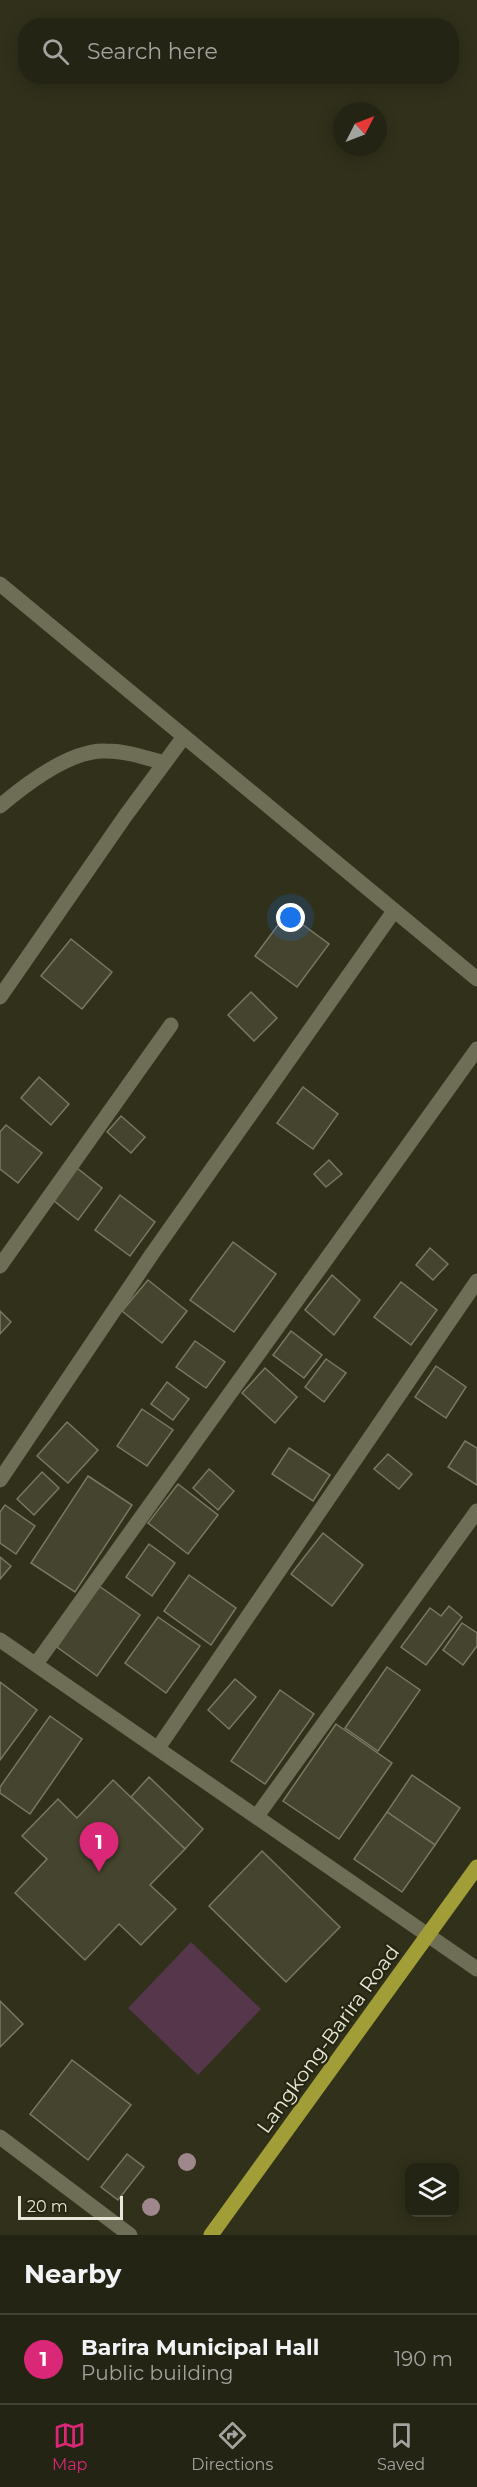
<!DOCTYPE html>
<html lang="en">
<head>
<meta charset="utf-8">
<style>
	body { margin:0; font-family:Montserrat,sans-serif; background:#2c2c1d; color:#f1f3f6 }
	.controls { position:absolute; right:18px; bottom:18px; display:grid; overflow:hidden; border-radius:12px; box-shadow:0 3px 15px #0003 }
	.controls button { width:54px; height:54px; display:grid; place-items:center; padding:0; border:0; border-bottom:2px solid #414134; background:#242414; color:#f1f3f6; font:30px sans-serif }
	.compass { position:absolute; left:333px; top:102px; width:54px; height:54px; border-radius:50%; background:#242414; box-shadow:0 3px 15px #0003; rotate:48deg }
	.scale { position:absolute; left:18px; bottom:15px; width:105px; box-sizing:border-box; padding-left:6px; border:3px solid #e6e7da; border-top:0; font-size:16px; line-height:21px; white-space:nowrap; color:#e6e7da; -webkit-text-stroke:4px #262611; paint-order:stroke }
	.you { position:absolute; left:291px; top:918px; width:21px; height:21px; margin:-15px; border:4px solid #fff; border-radius:50%; background:#1a73e8; box-shadow:0 0 0 9px #1a73e833 }
	.badge { display:grid; place-items:center; width:39px; height:39px; border-radius:50%; background:#db2777; color:#fff; font-size:20px; font-weight:700 }
	.pin { position:absolute; translate:-50% -50px; filter:drop-shadow(0 2px 3px #0008) }
	.pin::after { content:''; position:absolute; top:32px; width:21px; height:18px; background:inherit; clip-path:polygon(0 0,100% 0,50% 100%) }
	.list { margin:0; padding:0; list-style:none }
	h2 { display:flex; justify-content:space-between; align-items:center; height:78px; margin:0; padding:0 24px; font-size:26px }
	h2 small { font-size:20px; font-weight:400; color:#a3a4a0 }
	.list li { display:grid; grid-template-columns:39px 1fr auto; gap:18px; align-items:center; box-sizing:border-box; height:90px; padding:0 24px; border-top:2px solid #414134 }
	.list b { display:block; font-size:22px; white-space:nowrap }
	.list p { margin:0; font-size:20px; white-space:nowrap; color:#a3a4a0 }
	.list em { font-size:20px; font-style:normal; color:#a3a4a0 }
	.icon { flex:none; width:33px; height:33px; fill:none; stroke:currentColor; stroke-width:2; stroke-linecap:round; stroke-linejoin:round }
	.map { position:relative; flex:none; width:477px; height:2235px; overflow:hidden }
	.search { position:absolute; background:#242414; box-shadow:0 3px 15px #0003; left:18px; right:18px; top:18px; height:66px; display:flex; align-items:center; gap:15px; box-sizing:border-box; padding:0 21px; border-radius:24px; color:#a3a4a0; font-size:22px }
	.sheet { height:168px; background:#242414 }
	nav { display:flex; justify-content:space-around; align-items:center; box-sizing:border-box; height:84px; border-top:2px solid #414134; background:#242414; font-size:16px; color:#a3a4a0 }
	nav a { display:grid; justify-items:center; gap:3px }
	nav .on { color:#db2777 }
	.map>svg:first-child { display:block }
</style>
</head>
<body>
<div class="map">
<svg width="477" height="2235" viewBox="0 0 477 2235">
	<rect width="100%" height="100%" fill="#30301b"/>
	<!-- green -->
	<path fill="#55364a" d="M 191,1942 L 261,2009 L 198,2075 L 128,2008 Z"/>
	<!-- building -->
	<g fill="#45452f" stroke="#797962" stroke-width="1.5">
		<path d="M 287,913 L 329,944 L 297,987 L 255,956 Z"/>
		<path d="M 71,939 L 112,972 L 82,1009 L 41,976 Z"/>
		<path d="M 251,992 L 277,1018 L 254,1041 L 228,1015 Z"/>
		<path d="M 39,1077 L 69,1104 L 51,1125 L 21,1098 Z"/>
		<path d="M 303,1087 L 338,1114 L 313,1149 L 277,1123 Z"/>
		<path d="M 121,1116 L 145,1137 L 131,1153 L 107,1132 Z"/>
		<path d="M 6,1125 L 42,1153 L 18,1183 L 0,1169 L 0,1132 Z"/>
		<path d="M 329,1160 L 342,1174 L 326,1187 L 314,1174 Z"/>
		<path d="M 77,1168 L 102,1188 L 78,1220 L 53,1200 Z"/>
		<path d="M 120,1195 L 155,1222 L 130,1256 L 95,1230 Z"/>
		<path d="M 233,1242 L 276,1274 L 234,1332 L 190,1300 Z"/>
		<path d="M 430,1248 L 448,1264 L 433,1280 L 416,1265 Z"/>
		<path d="M 332,1275 L 360,1300 L 334,1335 L 305,1310 Z"/>
		<path d="M 148,1280 L 187,1311 L 162,1343 L 122,1311 Z"/>
		<path d="M 401,1282 L 437,1310 L 411,1345 L 374,1317 Z"/>
		<path d="M 0,1311 L 11,1322 L 0,1334 Z"/>
		<path d="M 291,1331 L 322,1355 L 304,1378 L 273,1355 Z"/>
		<path d="M 195,1341 L 225,1362 L 206,1388 L 176,1367 Z"/>
		<path d="M 326,1359 L 346,1373 L 324,1402 L 305,1387 Z"/>
		<path d="M 436,1366 L 466,1387 L 446,1418 L 415,1397 Z"/>
		<path d="M 265,1368 L 297,1397 L 275,1423 L 242,1393 Z"/>
		<path d="M 167,1382 L 189,1399 L 173,1420 L 151,1404 Z"/>
		<path d="M 142,1409 L 173,1430 L 147,1466 L 117,1446 Z"/>
		<path d="M 67,1422 L 98,1450 L 68,1483 L 37,1456 Z"/>
		<path d="M 465,1441 L 477,1448 L 477,1485 L 448,1467 Z"/>
		<path d="M 289,1448 L 330,1475 L 313,1501 L 272,1474 Z"/>
		<path d="M 388,1454 L 412,1474 L 399,1489 L 374,1469 Z"/>
		<path d="M 209,1469 L 234,1491 L 218,1510 L 193,1488 Z"/>
		<path d="M 42,1472 L 59,1488 L 34,1515 L 17,1499 Z"/>
		<path d="M 88,1476 L 132,1505 L 75,1592 L 31,1563 Z"/>
		<path d="M 178,1484 L 218,1515 L 188,1554 L 148,1523 Z"/>
		<path d="M 5,1505 L 35,1526 L 16,1554 L 0,1543 L 0,1512 Z"/>
		<path d="M 323,1533 L 363,1565 L 332,1606 L 291,1574 Z"/>
		<path d="M 149,1544 L 175,1563 L 152,1596 L 126,1577 Z"/>
		<path d="M 0,1557 L 11,1566 L 0,1579 Z"/>
		<path d="M 189,1575 L 236,1608 L 211,1645 L 164,1611 Z"/>
		<path d="M 99,1586 L 140,1615 L 97,1676 L 57,1647 Z"/>
		<path d="M 449,1606 L 462,1617 L 426,1665 L 401,1647 L 430,1608 L 441,1616 Z"/>
		<path d="M 158,1617 L 200,1646 L 166,1693 L 125,1663 Z"/>
		<path d="M 462,1623 L 477,1633 L 477,1646 L 463,1665 L 443,1650 Z"/>
		<path d="M 387,1667 L 420,1690 L 378,1751 L 345,1728 Z"/>
		<path d="M 235,1679 L 256,1697 L 229,1729 L 208,1710 Z"/>
		<path d="M 0,1682 L 37,1710 L 0,1760 Z"/>
		<path d="M 280,1690 L 314,1714 L 265,1784 L 231,1761 Z"/>
		<path d="M 50,1716 L 82,1739 L 30,1814 L 0,1793 L 0,1787 Z"/>
		<path d="M 336,1724 L 392,1763 L 339,1839 L 283,1801 Z"/>
		<path d="M 412,1775 L 460,1808 L 435,1845 L 387,1812 Z"/>
		<path d="M 149,1777 L 203,1829 L 185,1849 L 131,1797 Z"/>
		<path d="M 113,1780 L 185,1849 L 150,1885 L 176,1909 L 141,1945 L 119,1924 L 85,1960 L 15,1893 L 47,1859 L 22,1836 L 58,1799 L 77,1818 Z"/>
		<path d="M 387,1812 L 435,1845 L 402,1892 L 354,1859 Z"/>
		<path d="M 262,1851 L 340,1927 L 286,1982 L 209,1906 Z"/>
		<path d="M 0,2001 L 23,2024 L 0,2047 Z"/>
		<path d="M 72,2060 L 131,2105 L 88,2160 L 30,2114 Z"/>
		<path d="M 127,2154 L 144,2167 L 118,2200 L 101,2187 Z"/>
	</g>
	<g fill="none" stroke-linecap="round" stroke-linejoin="round">
		<!-- minor -->
		<g stroke="#6e6e57" stroke-width="15">
			<path d="M 0,584 L 477,979"/>
			<path d="M 0,806 C 26,784 70,750 105,751 C 126,751 144,757 164,763"/>
			<path d="M 0,997 L 126,815 L 183,738"/>
			<path d="M 0,1266 L 171,1025"/>
			<path d="M 0,1480 L 152,1254 L 394,911"/>
			<path d="M 0,1640 L 477,1969"/>
			<path d="M 36,1664 L 477,1049"/>
			<path d="M 158,1748 L 477,1281"/>
			<path d="M 257,1816 L 477,1511"/>
			<path d="M 0,2137 L 130,2235"/>
		</g>
		<!-- major -->
		<path stroke="#a19e38" stroke-width="15" d="M 211,2235 L 477,1867"/>
	</g>
	<!-- trees -->
	<g fill="#a0878d">
		<circle cx="187" cy="2162" r="9"/>
		<circle cx="151" cy="2207" r="9"/>
	</g>
	<g text-anchor="middle" dominant-baseline="central" stroke-width="4.5" stroke-linejoin="round" paint-order="stroke">
		<!-- street labels -->
		<g font-size="20" fill="#e6e7da" stroke="#262611">
			<text transform="translate(328 2039) rotate(-54)">Langkong-Barira Road</text>
		</g>
	</g>
</svg>
<div class="controls">
<button><svg class="icon" aria-label="layers" viewBox="0 0 24 24"><path d="M12 4l9 5-9 5-9-5zM3 14l9 5 9-5"/></svg></button>
</div>
<svg class="compass" viewBox="-18 -18 36 36"><path d="M0-13l5 13h-10z" fill="#e53935"/><path d="M0 13l5-13h-10z" fill="#a3a4a0"/></svg>
<div class="scale">20 m</div>
<div class="you"></div>
<div class="pin badge" style="left:99px;top:1872px">1</div>
<div class="search"><svg class="icon" aria-label="search" viewBox="0 0 24 24"><circle cx="10" cy="10" r="6"/><path d="M15 15l6 6"/></svg>Search here</div>
</div>
<section class="sheet">
<h2>Nearby<small></small></h2>
<ul class="list">
<li><span class="badge">1</span><div><b>Barira Municipal Hall</b><p>Public building</p></div><em>190 m</em></li>
</ul>
</section>
<nav>
<a class="on"><svg class="icon" aria-label="map" viewBox="0 0 24 24"><path d="M3 6l6-2 6 2 6-2v14l-6 2-6-2-6 2zM9 4v14M15 6v14"/></svg>Map</a>
<a><svg class="icon" aria-label="directions" viewBox="0 0 24 24"><path d="M12 3l9 9-9 9-9-9zM9 14v-3h6M13 9l2 2-2 2"/></svg>Directions</a>
<a><svg class="icon" aria-label="saved" viewBox="0 0 24 24"><path d="M7 4h10v16l-5-4-5 4z"/></svg>Saved</a>
</nav>
</body>
</html>
